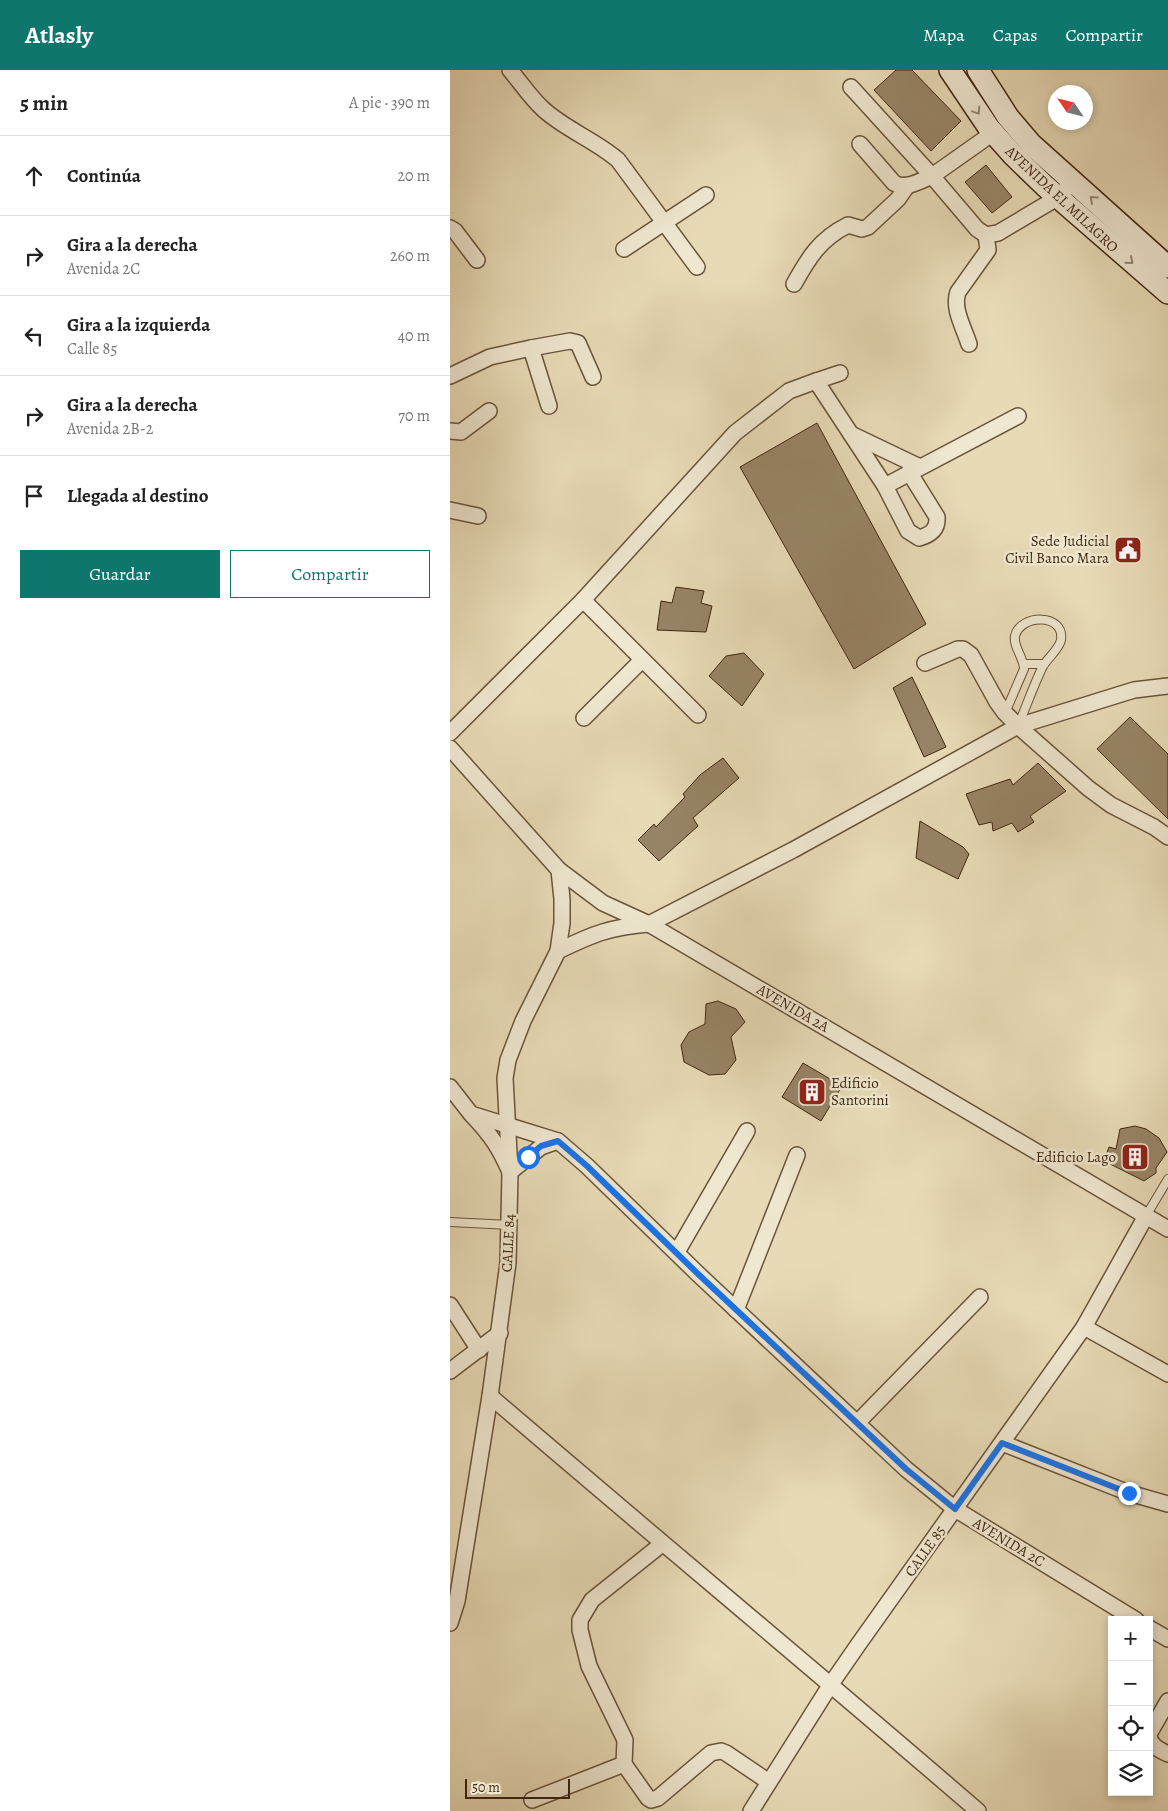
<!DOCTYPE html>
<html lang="es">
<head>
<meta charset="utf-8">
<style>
	body { margin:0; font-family:Alegreya,serif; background:#f6f6f6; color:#222 }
	.controls { position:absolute; right:15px; bottom:15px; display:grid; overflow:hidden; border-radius:0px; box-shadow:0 2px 8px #0003 }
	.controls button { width:45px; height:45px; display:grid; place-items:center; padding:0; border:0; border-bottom:1px solid #e0e0e0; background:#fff; color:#222; font:25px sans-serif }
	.compass { position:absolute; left:598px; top:15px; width:45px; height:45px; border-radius:50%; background:#fff; box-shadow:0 2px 8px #0003; rotate:305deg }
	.scale { position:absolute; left:15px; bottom:12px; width:105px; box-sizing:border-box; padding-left:5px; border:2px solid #412710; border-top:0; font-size:14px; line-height:18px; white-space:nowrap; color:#412710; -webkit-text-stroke:4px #efe7d0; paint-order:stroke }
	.stop { position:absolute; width:15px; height:15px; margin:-11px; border:4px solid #1a73e8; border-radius:50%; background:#fff }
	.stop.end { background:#1a73e8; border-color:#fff; box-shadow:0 1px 5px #0008 }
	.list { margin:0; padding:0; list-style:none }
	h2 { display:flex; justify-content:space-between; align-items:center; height:65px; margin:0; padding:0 20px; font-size:21px }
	h2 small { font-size:16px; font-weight:400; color:#767676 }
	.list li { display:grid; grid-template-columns:32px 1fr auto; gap:15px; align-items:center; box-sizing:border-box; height:80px; padding:0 20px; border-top:1px solid #e0e0e0 }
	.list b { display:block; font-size:19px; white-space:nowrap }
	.list p { margin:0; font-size:16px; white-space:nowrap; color:#767676 }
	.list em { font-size:16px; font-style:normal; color:#767676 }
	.actions { display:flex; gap:10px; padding:15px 20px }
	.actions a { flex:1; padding:11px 0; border:1px solid #0f766e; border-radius:0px; text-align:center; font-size:18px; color:#0f766e }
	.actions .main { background:#0f766e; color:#fff }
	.icon { flex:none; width:28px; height:28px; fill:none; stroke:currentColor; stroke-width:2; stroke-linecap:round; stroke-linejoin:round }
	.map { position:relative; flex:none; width:718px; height:1741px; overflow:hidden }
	header { display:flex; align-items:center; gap:30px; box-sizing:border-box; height:70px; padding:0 25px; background:#0f766e; color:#fff }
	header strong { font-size:24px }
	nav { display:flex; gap:28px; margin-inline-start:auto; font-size:18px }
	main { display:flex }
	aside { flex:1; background:#fff }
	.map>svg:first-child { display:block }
</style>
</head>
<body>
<header>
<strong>Atlasly</strong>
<nav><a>Mapa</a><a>Capas</a><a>Compartir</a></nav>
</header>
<main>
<aside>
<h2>5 min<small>A pie · 390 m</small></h2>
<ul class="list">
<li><svg class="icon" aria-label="ahead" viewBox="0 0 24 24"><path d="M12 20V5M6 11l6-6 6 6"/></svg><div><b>Continúa</b></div><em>20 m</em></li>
<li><svg class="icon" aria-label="right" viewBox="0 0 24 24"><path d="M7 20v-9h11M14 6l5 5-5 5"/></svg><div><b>Gira a la derecha</b><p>Avenida 2C</p></div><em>260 m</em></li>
<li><svg class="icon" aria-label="left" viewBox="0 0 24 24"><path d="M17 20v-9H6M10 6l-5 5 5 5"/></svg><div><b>Gira a la izquierda</b><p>Calle 85</p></div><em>40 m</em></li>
<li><svg class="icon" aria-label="right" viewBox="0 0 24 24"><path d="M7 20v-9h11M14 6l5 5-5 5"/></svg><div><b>Gira a la derecha</b><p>Avenida 2B-2</p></div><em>70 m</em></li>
<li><svg class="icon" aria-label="arrive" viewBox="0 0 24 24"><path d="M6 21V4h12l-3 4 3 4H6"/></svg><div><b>Llegada al destino</b></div></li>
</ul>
<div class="actions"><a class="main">Guardar</a><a>Compartir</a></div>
</aside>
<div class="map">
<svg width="718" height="1741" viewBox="0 0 718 1741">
	<rect width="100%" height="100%" fill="#e7dab6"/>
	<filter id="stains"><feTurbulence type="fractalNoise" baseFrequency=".004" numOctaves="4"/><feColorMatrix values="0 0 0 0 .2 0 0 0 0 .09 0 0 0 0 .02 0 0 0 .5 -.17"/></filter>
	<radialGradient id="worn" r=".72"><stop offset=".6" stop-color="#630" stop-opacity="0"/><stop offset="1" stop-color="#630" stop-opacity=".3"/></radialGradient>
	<!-- building -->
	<g fill="#978466" stroke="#412710">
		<path d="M 446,0 L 462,0 L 511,51 L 481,81 L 424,20 Z"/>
		<path d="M 536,95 L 562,127 L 542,143 L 515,112 Z"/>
		<path d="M 367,353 L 476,554 L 404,599 L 290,397 Z"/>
		<path d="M 226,517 L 254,521 L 251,533 L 262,536 L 256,562 L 207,560 L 211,531 L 222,533 Z"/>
		<path d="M 294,583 L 314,604 L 292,636 L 259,606 L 276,586 Z"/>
		<path d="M 462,607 L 496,677 L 474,687 L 443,618 Z"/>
		<path d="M 680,647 L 718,684 L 718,749 L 647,679 Z"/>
		<path d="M 273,688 L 289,708 L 243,748 L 248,756 L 209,791 L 188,770 L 204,754 L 206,757 L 235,727 L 233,724 L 250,705 Z"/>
		<path d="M 588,693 L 616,721 L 580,746 L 584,752 L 568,762 L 562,753 L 543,761 L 542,752 L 529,755 L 516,724 L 560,709 L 563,715 Z"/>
		<path d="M 470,751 L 513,777 L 519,784 L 508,809 L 466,788 Z"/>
		<path d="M 268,931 L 286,939 L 295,952 L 281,967 L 286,990 L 275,1004 L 259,1005 L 234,992 L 231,975 L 239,962 L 255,954 L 256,934 Z"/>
		<path d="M 353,993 L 392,1016 L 371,1051 L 332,1027 Z"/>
		<path d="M 685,1056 L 696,1059 L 709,1068 L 717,1082 L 706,1098 L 706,1103 L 694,1111 L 654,1091 L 659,1077 L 666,1079 L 670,1059 Z"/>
	</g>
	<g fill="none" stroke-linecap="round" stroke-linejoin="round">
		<defs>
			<g id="lane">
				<path d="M 574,594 L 594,594"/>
				<path d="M 555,643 L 574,599 C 574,588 563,577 565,566 C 570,544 615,543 611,570 C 609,580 596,589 592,598 C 583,617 576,637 568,656"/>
				<path d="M 696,1146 L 718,1109"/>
				<path d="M 0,1152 L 60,1155"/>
			</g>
			<g id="street">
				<path d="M 60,0 C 71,13 81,28 93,39 C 116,60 145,70 168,90 L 247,197"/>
				<path d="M 401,17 L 482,106 C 470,111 456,120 444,113 L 410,74"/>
				<path d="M 543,63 L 482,106 L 527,159 L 536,165 L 548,163 L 607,128 L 623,112"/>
				<path d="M 0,158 L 5,161 L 27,190"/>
				<path d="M 174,179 L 256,125"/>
				<path d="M 344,214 C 359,187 370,169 398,155 L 412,159 L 418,157 L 448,129 L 457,116"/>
				<path d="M 519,274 C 514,258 502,238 508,222 L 538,180 L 536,165"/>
				<path d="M 81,278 L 120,271 L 128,273 L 143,307"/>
				<path d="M 0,306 L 40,287 L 81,278 L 99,336"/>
				<path d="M 366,311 L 390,303"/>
				<path d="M 0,361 L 11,362 L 39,341"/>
				<path d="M 401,364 L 470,397"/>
				<path d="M 435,416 L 568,346"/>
				<path d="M 0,440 L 28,446"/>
				<path d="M 133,530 L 248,645"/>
				<path d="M 475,593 L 508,579 L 513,579 L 521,585 L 547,632 L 555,643 L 568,656 L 638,718 L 661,735 L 704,757 L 718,767"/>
				<path d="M 134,648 L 192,590"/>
				<path d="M 0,663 L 133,530 L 285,363 L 339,321 L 366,311 L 435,416 L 458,461 L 469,468 C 480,465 488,460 487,447 L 459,402"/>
				<path d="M 0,678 L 109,800 L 153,833 L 199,854 L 718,1159"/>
				<path d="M 108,881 C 143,864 160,857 199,854 L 343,780 L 568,656 L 684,620 L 718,616"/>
				<path d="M 0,1017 L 21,1044 L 108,1071 L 137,1096 L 247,1203 L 456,1399 L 505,1439 L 686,1550"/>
				<path d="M 22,1045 C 41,1065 49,1077 60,1102 L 91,1077 L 108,1071"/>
				<path d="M 227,1182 L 297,1061"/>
				<path d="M 0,1235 L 29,1280"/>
				<path d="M 286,1240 L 347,1085"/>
				<path d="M 634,1257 L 718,1304"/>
				<path d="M 0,1301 L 50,1263"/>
				<path d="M 40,1326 C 202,1465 367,1602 528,1741"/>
				<path d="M 407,1353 L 530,1227"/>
				<path d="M 552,1373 L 679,1423 L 718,1434"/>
				<path d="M 212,1474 L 142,1530 L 130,1550 L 130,1560 L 139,1596 L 175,1670 L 174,1694 L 198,1728 L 201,1730 L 208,1728 L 261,1683 L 271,1681 L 276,1683 L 319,1712"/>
				<path d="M 0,1553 L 7,1531 L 40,1326 L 58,1193 L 60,1102 L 55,1008 L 58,990 L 73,951 L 108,881 L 112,853 L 112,829 L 109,800"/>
				<path d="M 699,1558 L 718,1569"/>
				<path d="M 699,1664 L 718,1631"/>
				<path d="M 699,1666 C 700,1676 710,1680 718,1684"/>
				<path d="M 82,1730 L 174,1694"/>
				<path d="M 301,1741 L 381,1614 L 408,1575 L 634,1257 L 696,1146"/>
			</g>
			<g id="secondary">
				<path d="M 500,0 L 539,58 L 564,86 L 595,116 L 718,223"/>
				<path d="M 528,0 L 558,47 L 581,74 L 718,197"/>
			</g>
		</defs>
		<!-- lane casing -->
		<use href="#lane" stroke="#6a543a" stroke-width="10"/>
		<!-- street casing -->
		<use href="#street" stroke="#6a543a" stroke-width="18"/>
		<!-- secondary casing -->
		<use href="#secondary" stroke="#412710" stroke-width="24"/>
		<!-- lane -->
		<use href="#lane" stroke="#efe7d0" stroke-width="8"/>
		<!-- street -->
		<use href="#street" stroke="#efe7d0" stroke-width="15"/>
		<!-- secondary -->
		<use href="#secondary" stroke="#efe7d0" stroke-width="21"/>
	</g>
	<!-- one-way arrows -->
	<defs><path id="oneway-chevron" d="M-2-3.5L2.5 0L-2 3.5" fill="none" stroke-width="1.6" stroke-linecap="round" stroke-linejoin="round" transform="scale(1.25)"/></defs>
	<g stroke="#988770">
		<use href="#oneway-chevron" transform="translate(527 41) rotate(56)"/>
		<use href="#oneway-chevron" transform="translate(643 129) rotate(-138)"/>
		<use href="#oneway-chevron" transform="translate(680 191) rotate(41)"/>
	</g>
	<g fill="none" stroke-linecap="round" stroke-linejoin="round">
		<!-- route -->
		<path stroke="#1a73e8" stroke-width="6" d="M 78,1087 L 91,1076 L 108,1071 L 137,1096 L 247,1203 L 456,1399 L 505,1439 L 552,1373 L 679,1423"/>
	</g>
	<!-- icons -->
	<defs>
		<symbol id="civic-square" viewBox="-11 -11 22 22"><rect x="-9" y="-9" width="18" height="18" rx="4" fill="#8f2418" stroke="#efe7d0"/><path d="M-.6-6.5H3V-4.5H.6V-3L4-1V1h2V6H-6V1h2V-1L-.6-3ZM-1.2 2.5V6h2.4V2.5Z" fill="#fff"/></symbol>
		<symbol id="building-square" viewBox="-11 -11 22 22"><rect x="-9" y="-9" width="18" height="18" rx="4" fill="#8f2418" stroke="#efe7d0"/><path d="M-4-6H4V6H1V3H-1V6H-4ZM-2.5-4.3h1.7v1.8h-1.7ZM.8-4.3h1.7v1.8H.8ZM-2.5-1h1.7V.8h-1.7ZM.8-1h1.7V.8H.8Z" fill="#fff"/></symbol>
	</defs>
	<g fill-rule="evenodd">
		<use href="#civic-square" x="662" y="464" width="32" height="32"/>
		<use href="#building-square" x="346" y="1006" width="32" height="32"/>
		<use href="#building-square" x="669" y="1071" width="32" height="32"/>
	</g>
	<g text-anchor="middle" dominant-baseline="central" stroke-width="5" stroke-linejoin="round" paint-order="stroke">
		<!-- street labels -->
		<g font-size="15" fill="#412710" stroke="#efe7d0">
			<text transform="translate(612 129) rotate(43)">AVENIDA EL MILAGRO</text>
			<text transform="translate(343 938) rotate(30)">AVENIDA 2A</text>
			<text transform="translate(58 1173) rotate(-87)">CALLE 84</text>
			<text transform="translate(559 1472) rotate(31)">AVENIDA 2C</text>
			<text transform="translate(475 1481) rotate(-55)">CALLE 85</text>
		</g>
		<!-- poi labels -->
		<g font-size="15" fill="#412710" stroke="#efe7d0" text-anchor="end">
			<text x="659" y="471">Sede Judicial<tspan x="659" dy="17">Civil Banco Mara</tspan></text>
			<text x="381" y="1013" text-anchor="start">Edificio<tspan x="381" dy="17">Santorini</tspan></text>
			<text x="666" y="1087">Edificio Lago</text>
		</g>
	</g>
	<rect width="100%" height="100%" filter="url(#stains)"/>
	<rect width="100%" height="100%" fill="url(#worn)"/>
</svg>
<div class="controls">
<button>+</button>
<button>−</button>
<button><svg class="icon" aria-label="locate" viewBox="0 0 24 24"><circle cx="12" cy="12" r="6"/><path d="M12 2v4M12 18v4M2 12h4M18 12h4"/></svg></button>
<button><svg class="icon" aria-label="layers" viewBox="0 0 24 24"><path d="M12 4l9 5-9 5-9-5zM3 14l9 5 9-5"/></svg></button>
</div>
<svg class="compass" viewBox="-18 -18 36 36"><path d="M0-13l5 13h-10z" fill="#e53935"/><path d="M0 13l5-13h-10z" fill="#767676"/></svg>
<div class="scale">50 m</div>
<div class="stop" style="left:78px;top:1087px"></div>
<div class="stop end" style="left:679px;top:1423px"></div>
</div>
</main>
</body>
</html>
